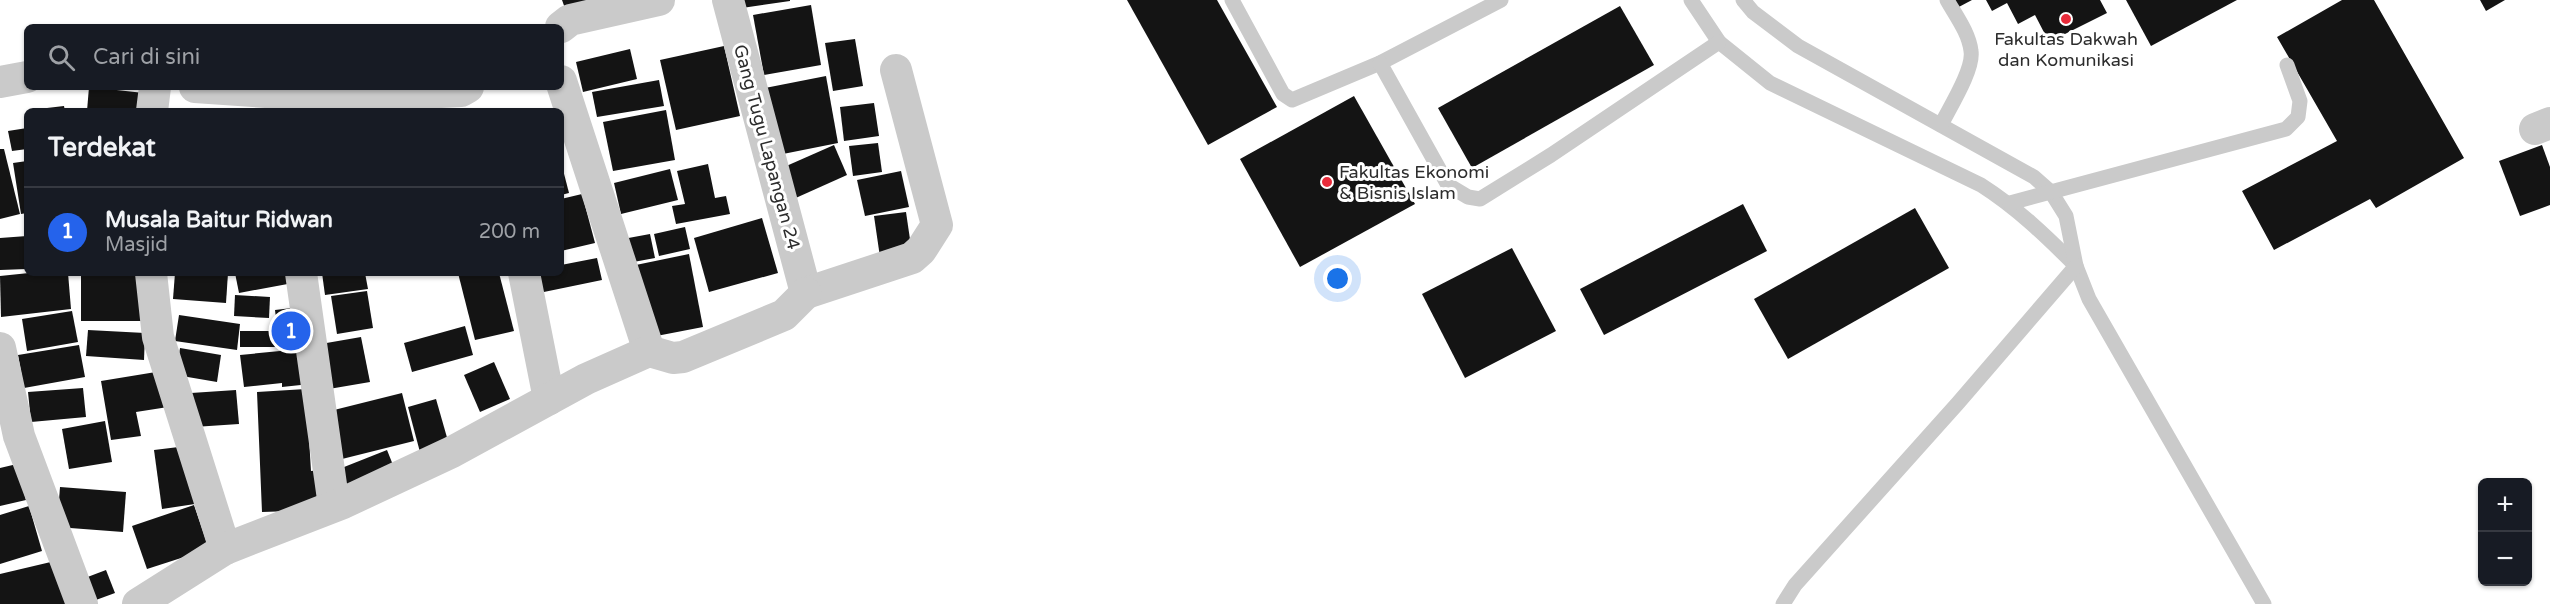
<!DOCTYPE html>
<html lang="id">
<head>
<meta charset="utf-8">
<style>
	body { margin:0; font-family:"Varela Round",sans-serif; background:#242831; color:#f1f3f6 }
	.controls { position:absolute; right:18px; bottom:18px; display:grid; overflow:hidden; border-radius:9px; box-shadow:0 2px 4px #0004 }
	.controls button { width:54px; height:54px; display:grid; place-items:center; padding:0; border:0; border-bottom:2px solid #363941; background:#171b24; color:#f1f3f6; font:30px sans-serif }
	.you { position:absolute; left:1338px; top:279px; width:21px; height:21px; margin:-15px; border:4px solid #fff; border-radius:50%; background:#1a73e8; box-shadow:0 0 0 9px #1a73e833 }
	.badge { display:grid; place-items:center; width:39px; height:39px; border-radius:50%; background:#2563eb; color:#fff; font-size:20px; font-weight:700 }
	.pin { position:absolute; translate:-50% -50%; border:3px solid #fff; box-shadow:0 2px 6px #0006 }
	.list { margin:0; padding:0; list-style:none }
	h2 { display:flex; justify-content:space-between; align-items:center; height:78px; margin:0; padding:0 24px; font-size:26px }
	h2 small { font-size:20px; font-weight:400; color:#9ea1a6 }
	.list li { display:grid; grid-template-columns:39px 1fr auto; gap:18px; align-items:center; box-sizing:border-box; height:90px; padding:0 24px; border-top:2px solid #363941 }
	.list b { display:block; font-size:22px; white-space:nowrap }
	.list p { margin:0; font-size:20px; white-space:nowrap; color:#9ea1a6 }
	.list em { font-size:20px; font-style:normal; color:#9ea1a6 }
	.icon { flex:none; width:33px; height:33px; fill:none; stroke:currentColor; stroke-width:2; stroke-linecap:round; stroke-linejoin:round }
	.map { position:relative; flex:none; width:2550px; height:604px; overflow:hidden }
	.search { position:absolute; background:#171b24; box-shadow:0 2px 4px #0004; left:24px; top:24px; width:540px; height:66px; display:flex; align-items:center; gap:15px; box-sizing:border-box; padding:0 21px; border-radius:9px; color:#9ea1a6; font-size:22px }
	.panel { position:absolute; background:#171b24; box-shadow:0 2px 4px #0004; left:24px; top:108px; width:540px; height:168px; border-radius:9px }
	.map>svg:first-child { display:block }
</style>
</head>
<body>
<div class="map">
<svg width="2550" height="604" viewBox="0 0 2550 604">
	<rect width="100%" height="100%" fill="#fff"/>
	<!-- building -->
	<g fill="#141414">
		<path d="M 562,0 L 597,0 L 566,11 Z"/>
		<path d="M 741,0 L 790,0 L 790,1 L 742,8 Z"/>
		<path d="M 1127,0 L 1217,0 L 1277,107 L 1208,145 Z"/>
		<path d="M 1950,0 L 1972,0 L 1955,9 Z"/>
		<path d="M 1986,0 L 2100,0 L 2107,13 L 2049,42 L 2035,15 L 2018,24 L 2007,3 L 1992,11 Z"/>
		<path d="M 2126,0 L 2237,0 L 2151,46 Z"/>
		<path d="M 2342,0 L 2374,0 L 2464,158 L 2376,208 L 2370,199 L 2274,250 L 2242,191 L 2337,141 L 2277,37 Z"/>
		<path d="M 2480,0 L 2505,0 L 2486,11 Z"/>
		<path d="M 811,5 L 821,65 L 764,75 L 753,15 Z"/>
		<path d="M 1620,6 L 1654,65 L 1472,168 L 1438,108 Z"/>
		<path d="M 855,39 L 863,86 L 833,91 L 825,43 Z"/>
		<path d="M 724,46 L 740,116 L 676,130 L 660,60 Z"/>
		<path d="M 630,49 L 637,79 L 583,92 L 576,62 Z"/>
		<path d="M 826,76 L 838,143 L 778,155 L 765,88 Z"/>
		<path d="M 659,80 L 664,106 L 597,117 L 592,92 Z"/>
		<path d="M 89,87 L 144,93 L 142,111 L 87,111 Z"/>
		<path d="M 1354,96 L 1415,204 L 1300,267 L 1240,159 Z"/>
		<path d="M 874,103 L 879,136 L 844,141 L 840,107 Z"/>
		<path d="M 64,106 L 65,111 L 47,111 L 47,108 Z"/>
		<path d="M 666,110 L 675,160 L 613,171 L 603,122 Z"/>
		<path d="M 27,128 L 27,149 L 12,151 L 8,131 Z"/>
		<path d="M 878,143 L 882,172 L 853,176 L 849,146 Z"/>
		<path d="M 834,145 L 847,175 L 789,201 L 775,171 Z"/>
		<path d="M 2542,145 L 2550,167 L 2550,205 L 2520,216 L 2499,161 Z"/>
		<path d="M 0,149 L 4,149 L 20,214 L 0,219 Z"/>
		<path d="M 27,161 L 27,213 L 21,214 L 13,163 Z"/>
		<path d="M 708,164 L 715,198 L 726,196 L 730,214 L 676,224 L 672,206 L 685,204 L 677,171 Z"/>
		<path d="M 562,166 L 569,193 L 561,195 L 561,167 Z"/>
		<path d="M 670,169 L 678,200 L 621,214 L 614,183 Z"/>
		<path d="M 901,171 L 909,207 L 865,216 L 857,180 Z"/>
		<path d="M 582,194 L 595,243 L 561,251 L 561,199 Z"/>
		<path d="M 1743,204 L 1767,251 L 1604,335 L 1580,289 Z"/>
		<path d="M 1915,208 L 1949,268 L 1788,359 L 1754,299 Z"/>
		<path d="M 906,212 L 912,253 L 880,257 L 874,216 Z"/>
		<path d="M 762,218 L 778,273 L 709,292 L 694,238 Z"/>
		<path d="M 685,227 L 690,249 L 659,256 L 654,234 Z"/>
		<path d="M 650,234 L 655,258 L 628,263 L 623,239 Z"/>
		<path d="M 27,236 L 27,269 L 0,270 L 0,238 Z"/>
		<path d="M 1512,248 L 1556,331 L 1465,378 L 1422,294 Z"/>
		<path d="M 689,254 L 703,327 L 646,338 L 631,266 Z"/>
		<path d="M 597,258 L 602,280 L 539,293 L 535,273 L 561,273 L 561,265 Z"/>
		<path d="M 29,273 L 68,273 L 71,309 L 1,317 L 0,276 Z"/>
		<path d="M 81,273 L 145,273 L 146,321 L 81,321 Z"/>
		<path d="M 175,273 L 228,273 L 226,303 L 173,299 Z"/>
		<path d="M 235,273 L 291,273 L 293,283 L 239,293 Z"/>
		<path d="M 322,273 L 365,273 L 368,289 L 325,295 Z"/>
		<path d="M 458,273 L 499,273 L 514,331 L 475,340 Z"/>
		<path d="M 367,291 L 373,328 L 337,334 L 331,296 Z"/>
		<path d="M 235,295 L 270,297 L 269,318 L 234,316 Z"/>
		<path d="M 301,307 L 310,384 L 282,387 L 282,383 L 244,387 L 240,355 L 280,351 L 275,310 Z"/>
		<path d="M 72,311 L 78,342 L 27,351 L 22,319 Z"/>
		<path d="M 179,315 L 240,324 L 237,350 L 175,341 Z"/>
		<path d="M 465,326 L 473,355 L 412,372 L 404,343 Z"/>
		<path d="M 88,330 L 145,333 L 144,360 L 86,356 Z"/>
		<path d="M 240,331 L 275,331 L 276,347 L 240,347 Z"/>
		<path d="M 361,337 L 370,382 L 323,390 L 315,345 Z"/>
		<path d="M 79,345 L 85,377 L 24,388 L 18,355 Z"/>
		<path d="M 180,348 L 221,355 L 217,382 L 176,375 Z"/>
		<path d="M 494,362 L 510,399 L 480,412 L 464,375 Z"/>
		<path d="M 162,371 L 168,407 L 136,412 L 141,436 L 111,440 L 101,381 Z"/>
		<path d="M 83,388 L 86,417 L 31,422 L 28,392 Z"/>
		<path d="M 306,389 L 311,471 L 321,470 L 322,510 L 262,512 L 257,392 Z"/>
		<path d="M 236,390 L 239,424 L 194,427 L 191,393 Z"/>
		<path d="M 402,393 L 414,441 L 342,459 L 330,411 Z"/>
		<path d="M 436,399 L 450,448 L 421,456 L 408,407 Z"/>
		<path d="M 105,421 L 112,462 L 69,469 L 62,429 Z"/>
		<path d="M 187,446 L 195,504 L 162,509 L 154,450 Z"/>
		<path d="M 387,450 L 397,475 L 344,496 L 334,471 Z"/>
		<path d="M 17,464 L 26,500 L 0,506 L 0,468 Z"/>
		<path d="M 60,487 L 126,492 L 123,532 L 57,527 Z"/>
		<path d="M 194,505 L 209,549 L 147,569 L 132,526 Z"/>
		<path d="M 29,506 L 42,551 L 0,564 L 0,515 Z"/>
		<path d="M 55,561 L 66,604 L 0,604 L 0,574 Z"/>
		<path d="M 106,570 L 115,593 L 85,604 L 77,581 Z"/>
	</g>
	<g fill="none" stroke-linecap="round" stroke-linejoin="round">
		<!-- lane -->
		<g stroke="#cacaca" stroke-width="15">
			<path d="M 1232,0 L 1283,94 L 1292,100 L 1380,63 L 1501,0"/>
			<path d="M 1691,0 L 1719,42 L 1770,83 L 1981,185 C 2017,208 2046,236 2076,266"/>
			<path d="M 1743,0 L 1753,12 L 1798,46 L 2034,177 L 2051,192 L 2066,216 L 2076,266 L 2089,299 L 2264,604"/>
			<path d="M 1380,63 L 1448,185 L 1468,197 L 1480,199 L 1551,155 L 1719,42"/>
			<path d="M 1941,125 C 1950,107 1974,69 1971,51 C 1969,33 1956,16 1947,0"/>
			<path d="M 2010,203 L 2286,129 L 2298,117 L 2300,101 L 2287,65"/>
			<path d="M 1783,604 L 1795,585 L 1958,403 L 2076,266"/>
		</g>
		<!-- street -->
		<g stroke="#cacaca" stroke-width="32">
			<path d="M 728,0 L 806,293"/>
			<path d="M 561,27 L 570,20 L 659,0"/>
			<path d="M 561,81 L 649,351"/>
			<path d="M 0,82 L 27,77"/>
			<path d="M 195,87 L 339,97 L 461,91 L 468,87"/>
			<path d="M 152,111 L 155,87"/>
			<path d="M 2535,129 L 2550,123"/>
			<path d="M 151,273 L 158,337 L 225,549"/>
			<path d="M 301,273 L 334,506"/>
			<path d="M 524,273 L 549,399"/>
			<path d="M 806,293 L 912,258 L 921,250 L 937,225 L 896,70"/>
			<path d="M 0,348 L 19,436 L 82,604"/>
			<path d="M 138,604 L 225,549 L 343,503 L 452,452 L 586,379 L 649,351 L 673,358 L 683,357 L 784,315 L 806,293"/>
		</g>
	</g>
	<!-- markers -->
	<g fill="#e82b3a" stroke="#fff" stroke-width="2">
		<circle cx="2066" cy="19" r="6"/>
		<circle cx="1327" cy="182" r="6"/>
	</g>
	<g text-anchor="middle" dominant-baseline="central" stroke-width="6" stroke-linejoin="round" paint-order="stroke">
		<!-- poi labels -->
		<g font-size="18" fill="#2d2d2d" stroke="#fff">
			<text x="2066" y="39">Fakultas Dakwah<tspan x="2066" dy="21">dan Komunikasi</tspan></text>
			<text x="1339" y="172" text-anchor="start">Fakultas Ekonomi<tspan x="1339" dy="21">&amp; Bisnis Islam</tspan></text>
		</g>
		<!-- street labels -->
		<g font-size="18" fill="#2d2d2d" stroke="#fff">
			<text transform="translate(767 147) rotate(75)">Gang Tugu Lapangan 24</text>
		</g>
	</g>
</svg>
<div class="controls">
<button>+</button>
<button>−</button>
</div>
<div class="you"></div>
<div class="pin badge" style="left:291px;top:331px">1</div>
<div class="search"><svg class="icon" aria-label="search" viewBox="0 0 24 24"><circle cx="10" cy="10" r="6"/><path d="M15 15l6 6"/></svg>Cari di sini</div>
<section class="panel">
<h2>Terdekat<small></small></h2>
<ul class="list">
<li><span class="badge">1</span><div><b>Musala Baitur Ridwan</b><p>Masjid</p></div><em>200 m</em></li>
</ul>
</section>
</div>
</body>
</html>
